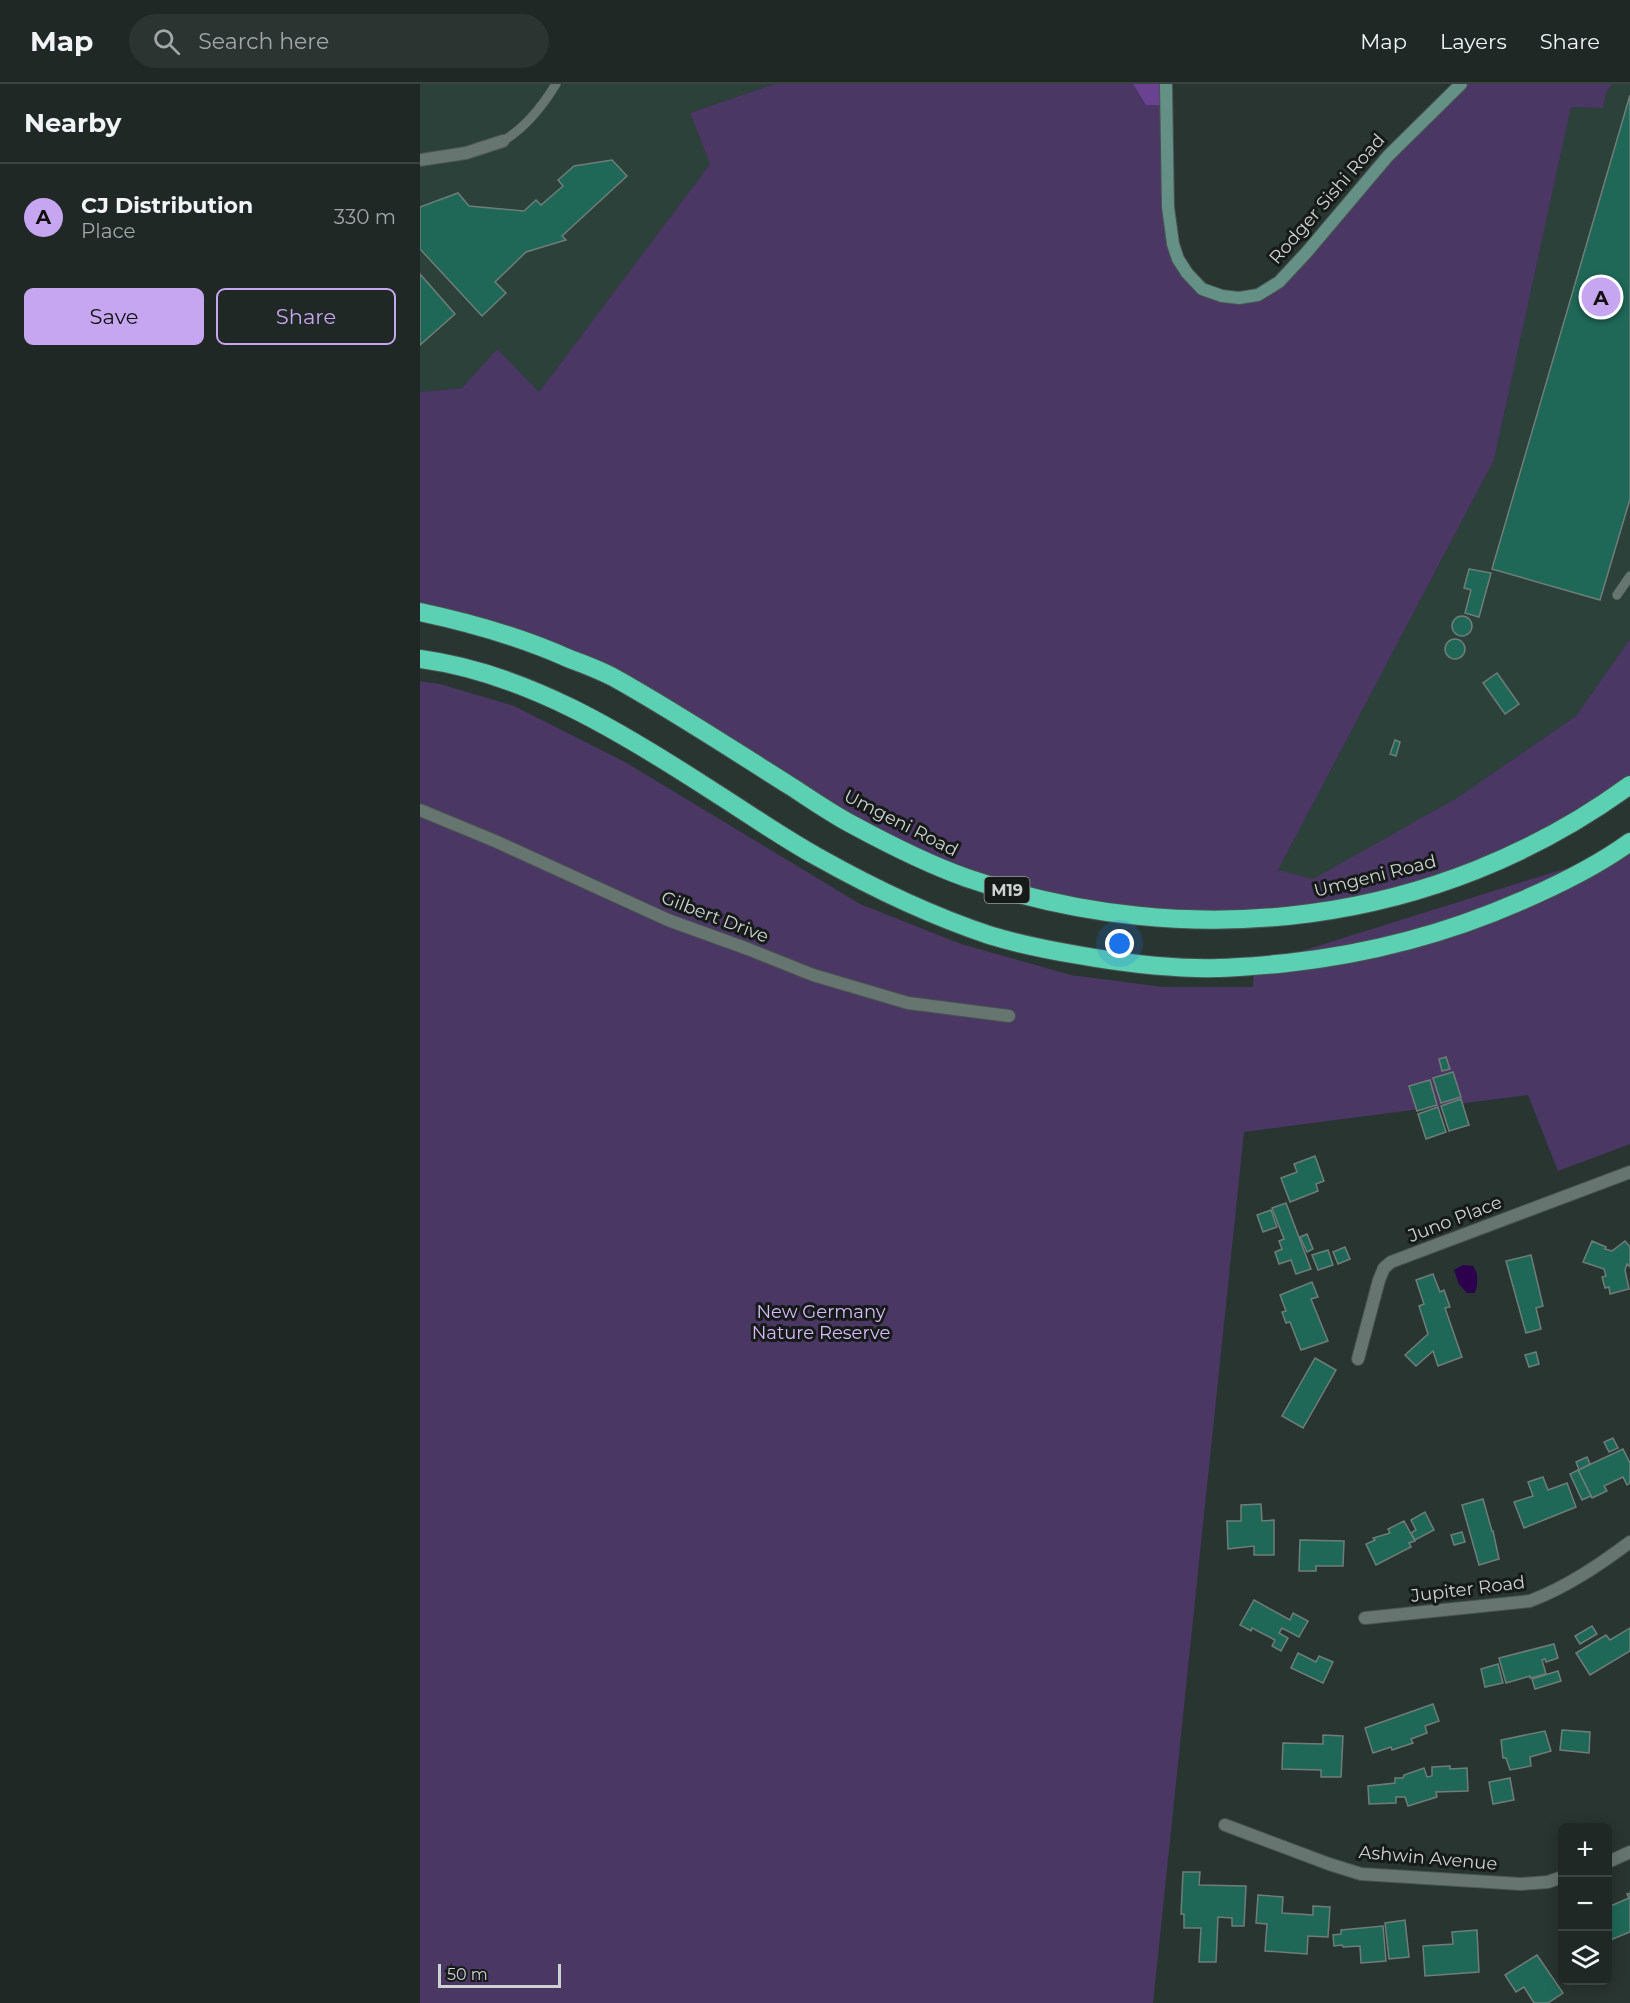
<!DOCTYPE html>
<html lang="en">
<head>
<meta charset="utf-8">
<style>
	body { margin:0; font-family:Montserrat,sans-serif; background:#2c3432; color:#f1f3f6 }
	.controls { position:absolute; right:18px; bottom:18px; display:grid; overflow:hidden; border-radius:9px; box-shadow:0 3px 15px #0003 }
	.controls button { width:54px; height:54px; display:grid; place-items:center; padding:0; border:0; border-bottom:2px solid #3c4442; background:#1f2825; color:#f1f3f6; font:30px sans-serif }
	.scale { position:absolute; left:18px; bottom:15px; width:123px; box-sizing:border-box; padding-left:6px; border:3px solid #ccd3d1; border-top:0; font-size:16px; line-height:21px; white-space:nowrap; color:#ccd3d1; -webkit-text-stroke:4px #161b19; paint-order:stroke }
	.you { position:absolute; left:700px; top:860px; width:21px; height:21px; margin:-15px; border:4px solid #fff; border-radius:50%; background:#1a73e8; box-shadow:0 0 0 9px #1a73e833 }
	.badge { display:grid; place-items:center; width:39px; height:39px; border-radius:50%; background:#c6a6f0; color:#111; font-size:20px; font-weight:700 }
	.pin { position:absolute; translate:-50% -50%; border:3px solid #fff; box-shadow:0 2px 6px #0006 }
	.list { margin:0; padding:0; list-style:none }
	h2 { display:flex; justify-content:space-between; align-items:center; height:78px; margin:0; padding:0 24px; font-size:26px }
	h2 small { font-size:20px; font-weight:400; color:#a1a6a7 }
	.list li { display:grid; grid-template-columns:39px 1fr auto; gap:18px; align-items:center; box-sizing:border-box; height:108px; padding:0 24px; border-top:2px solid #3c4442 }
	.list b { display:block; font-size:22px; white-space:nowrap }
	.list p { margin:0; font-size:20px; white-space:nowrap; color:#a1a6a7 }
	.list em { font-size:20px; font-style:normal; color:#a1a6a7 }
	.actions { display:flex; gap:12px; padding:18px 24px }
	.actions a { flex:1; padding:14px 0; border:2px solid #c6a6f0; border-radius:9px; text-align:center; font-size:21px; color:#c6a6f0 }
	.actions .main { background:#c6a6f0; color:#111 }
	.icon { flex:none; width:33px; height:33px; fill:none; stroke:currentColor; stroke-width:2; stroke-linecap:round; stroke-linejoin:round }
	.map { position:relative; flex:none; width:1210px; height:1919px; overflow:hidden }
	header { display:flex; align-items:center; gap:36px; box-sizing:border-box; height:84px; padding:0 30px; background:#1f2825; border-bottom:2px solid #3c4442 }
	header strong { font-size:28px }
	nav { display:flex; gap:33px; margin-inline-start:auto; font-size:21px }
	.search { width:420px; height:54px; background:#2c3432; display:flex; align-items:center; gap:15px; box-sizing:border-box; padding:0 21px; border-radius:33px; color:#a1a6a7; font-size:22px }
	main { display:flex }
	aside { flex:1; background:#1f2825 }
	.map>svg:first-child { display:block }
</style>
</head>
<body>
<header>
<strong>Map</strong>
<div class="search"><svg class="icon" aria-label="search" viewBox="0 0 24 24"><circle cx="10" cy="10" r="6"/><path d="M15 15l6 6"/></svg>Search here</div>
<nav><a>Map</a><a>Layers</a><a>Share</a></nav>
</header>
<main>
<aside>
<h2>Nearby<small></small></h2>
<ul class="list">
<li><span class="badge">A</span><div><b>CJ Distribution</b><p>Place</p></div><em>330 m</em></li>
</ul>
<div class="actions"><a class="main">Save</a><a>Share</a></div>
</aside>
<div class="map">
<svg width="1210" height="1919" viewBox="0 0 1210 1919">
	<rect width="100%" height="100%" fill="#293531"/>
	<!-- built -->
	<g fill="#2d413b">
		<path d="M 0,0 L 354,0 L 270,29 L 290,80 L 118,309 L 77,265 L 42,304 L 0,308 Z"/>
		<path d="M 1193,0 L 1210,0 L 1210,555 L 1156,632 L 1037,714 L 892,796 L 858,786 L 1074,376 L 1151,23 L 1183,24 L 1187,6 Z"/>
	</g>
	<!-- green -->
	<g fill="#4b3764">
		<path d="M 354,0 L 713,0 L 726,21 L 745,21 L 753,163 L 787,210 L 843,210 L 993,48 L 1046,0 L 1193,0 L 1187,6 L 1183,24 L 1151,23 L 1074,376 L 858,786 L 893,795 L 1037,714 L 1156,632 L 1210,555 L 1210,698 L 1109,760 L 941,818 L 777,833 L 606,808 L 489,768 L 188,588 L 0,526 L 0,308 L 42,304 L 77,265 L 119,308 L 290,80 L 270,29 Z"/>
		<path d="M 0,597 L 20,600 L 94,622 L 205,678 L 440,820 L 541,860 L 651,891 L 743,903 L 833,903 L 834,882 L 1195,769 L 1210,750 L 1210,1060 L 1138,1087 L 1108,1011 L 824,1048 L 733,1919 L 0,1919 Z"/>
	</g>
	<!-- forest -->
	<path fill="#694391" d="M 713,0 L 744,0 L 745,21 L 726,21 Z"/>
	<!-- water -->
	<path fill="#2d004d" d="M 1043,1181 L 1053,1182 C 1059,1191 1058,1198 1055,1209 L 1047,1209 L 1039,1200 L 1034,1186 Z"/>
	<!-- building -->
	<g fill="#1f6857" stroke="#6f7d78" stroke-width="1.5">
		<path d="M 1210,11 L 1210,415 L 1180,516 L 1072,485 Z"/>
		<path d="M 192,76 L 207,92 L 142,152 L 146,156 L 106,168 L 75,198 L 86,209 L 62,232 L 0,165 L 0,123 L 38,109 L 49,122 L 104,127 L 116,116 L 121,121 L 143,102 L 138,96 L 154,82 Z"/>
		<path d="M 0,190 L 35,230 L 0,261 Z"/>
		<path d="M 1049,485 L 1071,489 L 1059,533 L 1045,529 L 1051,506 L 1044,504 Z"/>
		<circle cx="1042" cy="542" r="10"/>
		<circle cx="1035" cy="565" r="10"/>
		<path d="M 1077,589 L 1099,620 L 1085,630 L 1063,599 Z"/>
		<path d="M 975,656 L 980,658 L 976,672 L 970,670 Z"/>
		<path d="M 1026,973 L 1030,985 L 1022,987 L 1019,975 Z"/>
		<path d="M 1033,988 L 1041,1013 L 1021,1019 L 1013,994 Z"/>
		<path d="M 1010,996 L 1017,1021 L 997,1027 L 989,1002 Z"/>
		<path d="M 1041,1015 L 1049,1041 L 1029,1047 L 1021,1022 Z"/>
		<path d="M 1018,1023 L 1026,1048 L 1006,1055 L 998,1030 Z"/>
		<path d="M 895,1072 L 904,1097 L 896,1100 L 898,1107 L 870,1118 L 861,1094 L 877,1088 L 874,1080 Z"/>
		<path d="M 866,1119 L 891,1185 L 876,1190 L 871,1176 L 859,1180 L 855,1168 L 862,1165 L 859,1157 L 864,1155 L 852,1124 Z"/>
		<path d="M 851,1126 L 857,1143 L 843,1148 L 837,1131 Z"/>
		<path d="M 887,1150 L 893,1165 L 887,1168 L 880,1153 Z"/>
		<path d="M 1172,1157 L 1186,1163 L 1185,1165 L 1192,1167 L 1205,1157 L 1210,1163 L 1210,1183 L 1207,1180 L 1205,1186 L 1209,1205 L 1190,1210 L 1189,1203 L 1185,1204 L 1182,1193 L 1186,1192 L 1184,1185 L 1163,1178 Z"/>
		<path d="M 925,1163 L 930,1175 L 918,1180 L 913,1168 Z"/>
		<path d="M 908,1166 L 913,1181 L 898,1186 L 892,1171 Z"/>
		<path d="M 1111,1171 L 1123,1222 L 1116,1224 L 1121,1245 L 1106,1249 L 1086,1177 Z"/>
		<path d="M 1013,1190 L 1020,1208 L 1024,1206 L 1030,1223 L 1025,1224 L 1042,1273 L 1018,1282 L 1013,1267 L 996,1282 L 985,1271 L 1008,1250 L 999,1222 L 1004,1220 L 996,1196 Z"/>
		<path d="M 892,1198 L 898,1213 L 891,1215 L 908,1257 L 881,1266 L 870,1238 L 866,1239 L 862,1228 L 866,1227 L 860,1211 Z"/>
		<path d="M 1116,1268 L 1119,1280 L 1109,1283 L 1105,1271 Z"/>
		<path d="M 895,1274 L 916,1286 L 883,1344 L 862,1332 Z"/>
		<path d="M 1193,1354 L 1198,1364 L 1189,1368 L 1184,1358 Z"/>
		<path d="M 1203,1365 L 1210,1379 L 1210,1399 L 1207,1401 L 1203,1393 L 1184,1402 L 1187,1407 L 1172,1414 L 1158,1386 Z"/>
		<path d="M 1167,1373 L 1170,1380 L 1159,1386 L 1156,1378 Z"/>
		<path d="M 1158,1386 L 1171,1412 L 1162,1416 L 1150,1390 Z"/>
		<path d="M 1123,1393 L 1128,1406 L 1147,1399 L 1156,1423 L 1104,1444 L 1094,1418 L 1113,1412 L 1108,1398 Z"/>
		<path d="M 1063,1415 L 1072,1447 L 1073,1447 L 1079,1475 L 1059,1481 L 1042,1421 Z"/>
		<path d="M 841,1420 L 842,1437 L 854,1436 L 854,1471 L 834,1471 L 834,1462 L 808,1465 L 807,1437 L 821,1437 L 821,1421 Z"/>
		<path d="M 1005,1428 L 1014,1446 L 995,1456 L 991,1449 L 996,1446 L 991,1436 Z"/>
		<path d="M 984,1437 L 995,1457 L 989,1459 L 991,1463 L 956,1481 L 946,1460 L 955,1456 L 953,1454 L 970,1449 L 968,1445 Z"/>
		<path d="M 1042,1448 L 1045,1458 L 1034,1461 L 1031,1451 Z"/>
		<path d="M 880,1456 L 924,1457 L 923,1482 L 896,1482 L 896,1487 L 879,1487 Z"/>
		<path d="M 834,1516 L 870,1536 L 873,1529 L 888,1537 L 879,1553 L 862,1544 L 859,1549 L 868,1554 L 861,1567 L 852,1562 L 855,1556 L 832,1544 L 831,1547 L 820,1541 Z"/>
		<path d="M 1172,1542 L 1177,1550 L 1160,1560 L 1155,1552 Z"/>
		<path d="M 1210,1544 L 1210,1567 L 1170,1591 L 1156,1569 L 1186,1551 L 1190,1556 Z"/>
		<path d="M 1134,1560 L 1138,1574 L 1126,1578 L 1125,1575 L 1122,1576 L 1126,1590 L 1110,1594 L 1110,1592 L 1086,1599 L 1079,1574 Z"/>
		<path d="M 878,1569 L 896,1578 L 899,1572 L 913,1578 L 903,1599 L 871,1584 Z"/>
		<path d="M 1078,1580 L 1083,1599 L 1065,1603 L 1061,1585 Z"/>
		<path d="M 1138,1587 L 1141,1597 L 1115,1605 L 1112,1595 Z"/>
		<path d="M 1013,1620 L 1019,1637 L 1005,1642 L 1007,1649 L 991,1655 L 993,1659 L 972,1666 L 971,1663 L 953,1669 L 945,1644 Z"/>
		<path d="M 1142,1646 L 1170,1648 L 1169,1669 L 1140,1666 Z"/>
		<path d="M 1125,1647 L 1131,1667 L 1110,1673 L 1111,1682 L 1090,1686 L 1086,1674 L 1083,1674 L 1081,1656 Z"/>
		<path d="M 903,1651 L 923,1652 L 921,1693 L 901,1693 L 901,1686 L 862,1685 L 863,1659 L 903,1660 Z"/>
		<path d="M 1030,1682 L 1030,1685 L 1047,1684 L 1048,1707 L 1016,1708 L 1017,1713 L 988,1722 L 985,1713 L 976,1713 L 976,1719 L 949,1720 L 948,1702 L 975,1699 L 975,1694 L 983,1694 L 984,1691 L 1004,1684 L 1007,1693 L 1012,1692 L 1012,1683 Z"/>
		<path d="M 1090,1694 L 1094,1716 L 1073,1720 L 1069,1698 Z"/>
		<path d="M 763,1788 L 780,1788 L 779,1801 L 826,1802 L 824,1842 L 812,1842 L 812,1834 L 798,1833 L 796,1878 L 779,1878 L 781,1844 L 764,1844 L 764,1830 L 761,1830 Z"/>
		<path d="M 1210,1809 L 1210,1848 L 1188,1857 L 1188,1823 L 1209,1814 L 1207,1810 Z"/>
		<path d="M 838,1811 L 863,1813 L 862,1829 L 893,1831 L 893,1822 L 910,1823 L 908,1853 L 888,1852 L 887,1870 L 845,1867 L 847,1840 L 836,1839 Z"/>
		<path d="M 985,1836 L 989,1873 L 969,1875 L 965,1839 Z"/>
		<path d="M 963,1842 L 966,1877 L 941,1879 L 940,1862 L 923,1863 L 922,1861 L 914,1862 L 913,1851 L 921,1850 L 921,1846 Z"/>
		<path d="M 1057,1846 L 1059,1888 L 1005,1892 L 1003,1862 L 1033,1860 L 1032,1848 Z"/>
		<path d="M 1117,1871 L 1143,1909 L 1128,1919 L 1114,1919 L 1104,1903 L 1096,1908 L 1085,1891 Z"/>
	</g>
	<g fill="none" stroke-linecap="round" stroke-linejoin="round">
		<defs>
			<g id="lane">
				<path d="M 83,57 C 105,44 122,23 136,0"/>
				<path d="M 1197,511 L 1210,492"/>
			</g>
			<g id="street">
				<path d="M 0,76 L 46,69 L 83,57"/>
				<path d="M 0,726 L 75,757 L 248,836 L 328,865 L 393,891 L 488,919 L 589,932"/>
				<path d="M 938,1275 L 959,1196 L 964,1184 L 971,1178 L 1210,1088"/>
				<path d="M 945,1534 L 1110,1517 C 1147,1503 1179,1481 1210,1458"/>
				<path d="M 805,1741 L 909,1780 L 941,1790 L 1101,1800 L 1128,1798 L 1142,1793"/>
				<path d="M 1188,1778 L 1210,1768"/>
			</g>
			<path id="secondary" d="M 746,0 L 748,123 L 753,160 L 758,175 L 767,189 L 782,205 L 802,212 L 819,214 L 838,211 L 859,198 L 886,169 L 968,72 L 1041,0"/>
			<g id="highway">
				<path d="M 0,528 C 52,539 101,553 150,575 C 164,580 179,586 193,593 C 254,627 313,666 372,703 C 392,716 412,730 433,741 C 470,761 507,780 547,794 C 771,871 1017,842 1210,701"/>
				<path d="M 0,575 C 106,589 203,649 291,706 C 326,728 360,752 396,772 C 451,803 509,831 569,851 C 598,860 629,866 658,871 C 697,878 736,883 776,884 C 806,885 837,882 867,879 C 949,870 1026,850 1101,817 C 1138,801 1177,782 1210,758"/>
			</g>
		</defs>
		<!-- lane casing -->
		<use href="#lane" stroke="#495350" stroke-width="10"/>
		<!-- street casing -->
		<use href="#street" stroke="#495350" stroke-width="14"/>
		<!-- secondary casing -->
		<use href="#secondary" stroke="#495350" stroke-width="14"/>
		<!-- highway casing -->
		<use href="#highway" stroke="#495350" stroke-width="20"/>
		<!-- lane -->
		<use href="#lane" stroke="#677571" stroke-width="9"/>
		<!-- street -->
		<use href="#street" stroke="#677571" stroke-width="12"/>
		<!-- secondary -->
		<use href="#secondary" stroke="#649085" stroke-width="12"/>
		<!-- highway -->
		<use href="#highway" stroke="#5cd0b3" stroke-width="18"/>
	</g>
	<g text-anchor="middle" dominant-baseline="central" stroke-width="6" stroke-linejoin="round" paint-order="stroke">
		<!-- shield labels -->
		<rect fill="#161b19" stroke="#959c9a" stroke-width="1.5" x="564.5" y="793" width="45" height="26" rx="4.5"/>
		<g font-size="16" font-weight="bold" fill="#ccd3d1">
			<text x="587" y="806">M19</text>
		</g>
		<!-- street labels -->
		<g font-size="18" fill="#ccd3d1" stroke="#161b19">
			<text transform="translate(907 115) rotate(-49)">Rodger Sishi Road</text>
			<text transform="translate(481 739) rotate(27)">Umgeni Road</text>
			<text transform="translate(955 792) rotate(-14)">Umgeni Road</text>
			<text transform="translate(295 833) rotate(21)">Gilbert Drive</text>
			<text transform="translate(1035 1135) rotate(-21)">Juno Place</text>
			<text transform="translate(1048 1505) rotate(-7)">Jupiter Road</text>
			<text transform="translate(1008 1774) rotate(5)">Ashwin Avenue</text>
		</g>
		<!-- park labels -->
		<g font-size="18" fill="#d6bafb" stroke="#161b19">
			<text x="401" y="1228">New Germany<tspan x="401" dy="21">Nature Reserve</tspan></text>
		</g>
	</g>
</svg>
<div class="controls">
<button>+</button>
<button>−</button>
<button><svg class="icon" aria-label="layers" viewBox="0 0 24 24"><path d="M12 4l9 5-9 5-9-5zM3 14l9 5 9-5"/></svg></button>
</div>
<div class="scale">50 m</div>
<div class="you"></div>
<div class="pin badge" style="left:1181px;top:213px">A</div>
</div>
</main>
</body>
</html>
